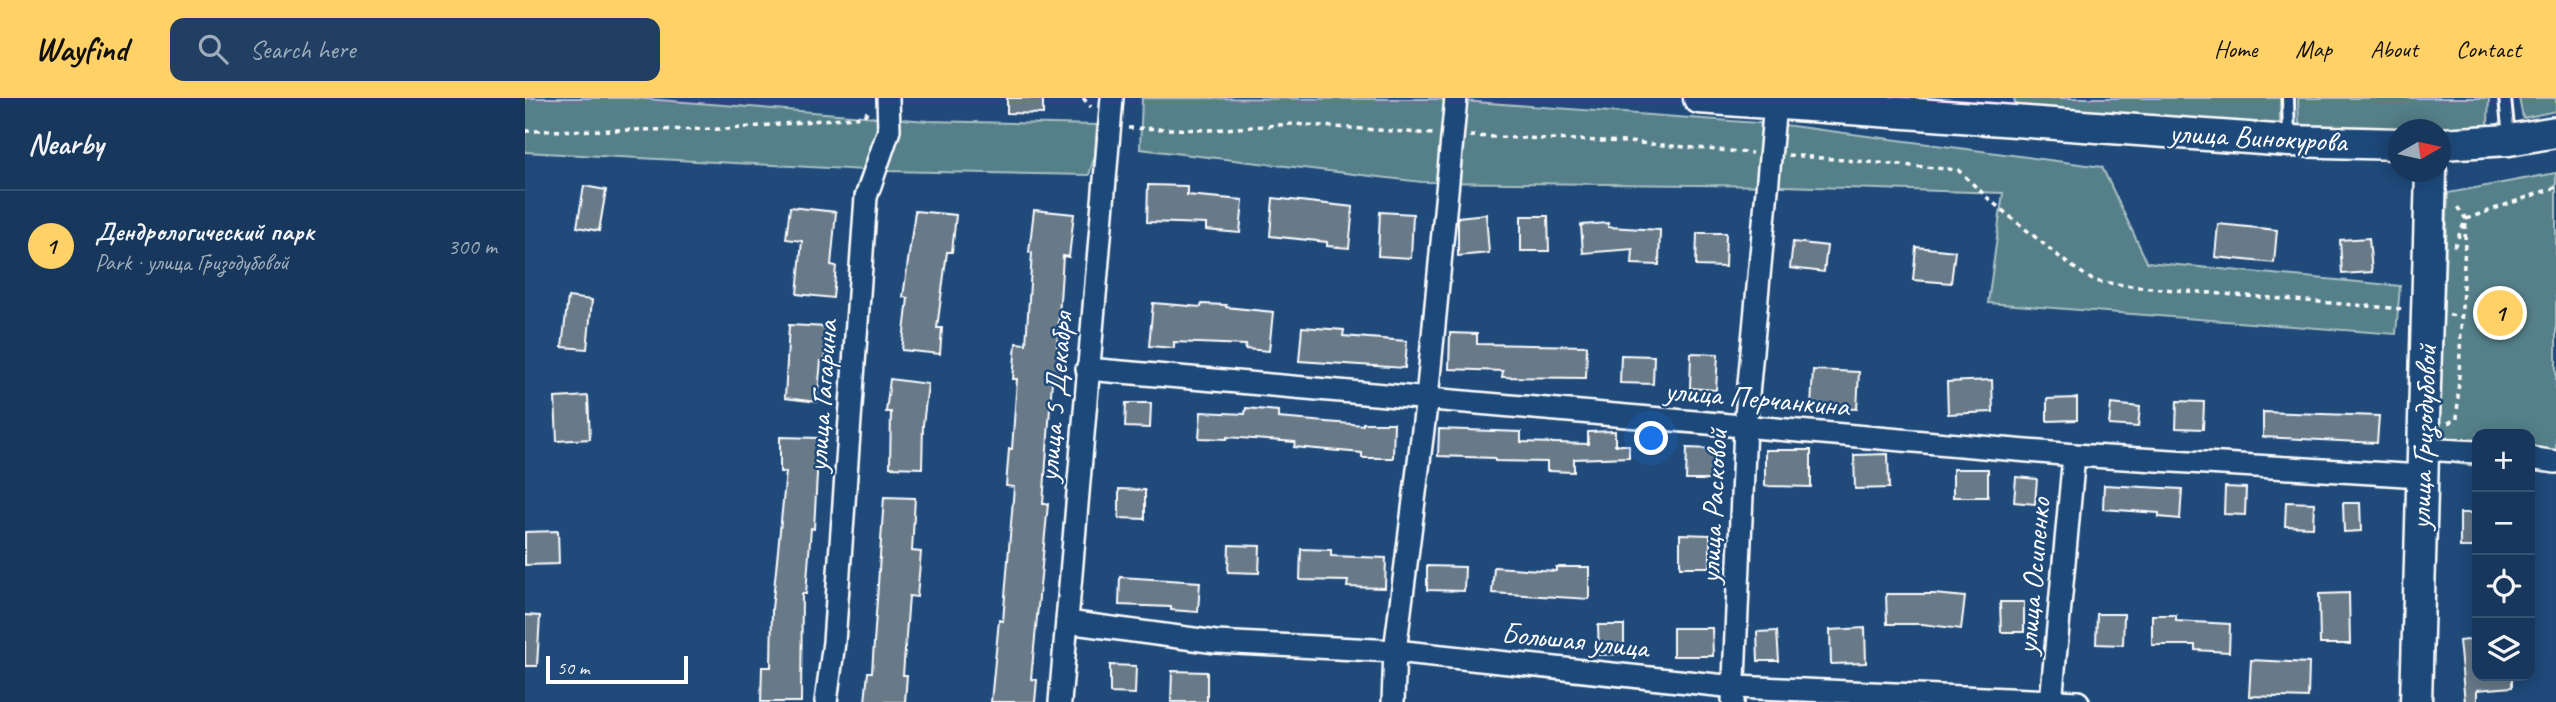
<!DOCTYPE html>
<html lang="en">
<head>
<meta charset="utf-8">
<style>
	body { margin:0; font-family:Caveat,sans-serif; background:#203f62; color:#f1f3f6 }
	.controls { position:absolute; right:21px; bottom:21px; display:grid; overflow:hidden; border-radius:14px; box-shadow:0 4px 18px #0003 }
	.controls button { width:63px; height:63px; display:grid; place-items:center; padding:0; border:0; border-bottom:2px solid #365272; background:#17385c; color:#f1f3f6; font:35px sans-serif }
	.compass { position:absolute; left:1863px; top:21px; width:63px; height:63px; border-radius:50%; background:#17385c; box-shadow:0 4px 18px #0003; rotate:81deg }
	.scale { position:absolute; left:21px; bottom:18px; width:142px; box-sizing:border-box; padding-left:7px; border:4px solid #fff; border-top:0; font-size:19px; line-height:24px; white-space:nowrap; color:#fff; -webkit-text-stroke:5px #1f4a7a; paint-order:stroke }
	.you { position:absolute; left:1127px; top:341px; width:24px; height:24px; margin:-18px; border:5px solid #fff; border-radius:50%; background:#1a73e8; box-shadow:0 0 0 10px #1a73e833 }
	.badge { display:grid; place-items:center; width:46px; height:46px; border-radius:50%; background:#ffd166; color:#111; font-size:23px; font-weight:700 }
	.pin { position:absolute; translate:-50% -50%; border:4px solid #fff; box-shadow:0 2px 7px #0006 }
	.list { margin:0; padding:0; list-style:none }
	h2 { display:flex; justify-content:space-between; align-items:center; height:91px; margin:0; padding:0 28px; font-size:30px }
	h2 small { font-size:23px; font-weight:400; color:#9eacbb }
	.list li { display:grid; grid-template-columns:46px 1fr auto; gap:21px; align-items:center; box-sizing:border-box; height:112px; padding:0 28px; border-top:2px solid #365272 }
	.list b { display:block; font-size:26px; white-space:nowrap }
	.list p { margin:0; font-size:23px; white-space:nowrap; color:#9eacbb }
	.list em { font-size:23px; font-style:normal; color:#9eacbb }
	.icon { flex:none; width:38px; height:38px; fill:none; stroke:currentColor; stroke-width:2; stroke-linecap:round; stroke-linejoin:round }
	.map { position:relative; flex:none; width:2031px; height:604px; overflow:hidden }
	header { display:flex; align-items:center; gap:42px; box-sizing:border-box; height:98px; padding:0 35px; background:#ffd166; color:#111 }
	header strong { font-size:33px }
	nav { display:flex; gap:38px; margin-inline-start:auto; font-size:24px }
	.search { width:490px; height:63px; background:#203f62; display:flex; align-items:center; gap:18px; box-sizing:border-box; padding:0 24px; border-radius:14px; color:#9eacbb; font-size:26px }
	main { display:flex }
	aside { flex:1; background:#17385c }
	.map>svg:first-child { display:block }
</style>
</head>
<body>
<header>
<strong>Wayfind</strong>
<div class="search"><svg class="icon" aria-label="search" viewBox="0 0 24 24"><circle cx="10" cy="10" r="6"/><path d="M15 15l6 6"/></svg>Search here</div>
<nav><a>Home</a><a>Map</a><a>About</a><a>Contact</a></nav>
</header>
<main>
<aside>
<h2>Nearby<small></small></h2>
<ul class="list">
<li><span class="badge">1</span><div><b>Дендрологический парк</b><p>Park · улица Гризодубовой</p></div><em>300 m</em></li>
</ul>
</aside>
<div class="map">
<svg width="2031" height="604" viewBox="0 0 2031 604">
	<rect width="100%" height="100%" fill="#1f4a7a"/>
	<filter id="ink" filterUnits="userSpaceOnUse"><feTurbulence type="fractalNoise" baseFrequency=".0143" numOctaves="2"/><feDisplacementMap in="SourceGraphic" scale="14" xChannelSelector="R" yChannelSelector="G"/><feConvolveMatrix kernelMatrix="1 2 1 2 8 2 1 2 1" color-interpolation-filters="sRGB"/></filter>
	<g filter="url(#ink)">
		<!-- green -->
		<g fill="#548089" stroke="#aac0c4" stroke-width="2">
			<path d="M 0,0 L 108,0 L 403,23 L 572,27 L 570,57 L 564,77 L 359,73 L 0,54 Z"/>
			<path d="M 617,0 L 910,1 L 1259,27 L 1577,69 L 1622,164 L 1875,188 L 1871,236 L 1463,205 L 1478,95 L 1258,88 L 897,84 L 615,51 Z"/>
			<path d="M 1489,0 L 1755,0 L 1755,30 L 1491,10 Z"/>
			<path d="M 1773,0 L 1964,0 L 1963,27 L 1955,33 L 1774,31 Z"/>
			<path d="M 1994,0 L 2031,0 L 2031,13 L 1998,20 Z"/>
			<path d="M 2031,75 L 2031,376 L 2005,373 L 2005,336 L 1952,336 L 1952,368 L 1913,363 L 1923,95 Z"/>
		</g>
		<!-- building -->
		<g fill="#687988" stroke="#fff" stroke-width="2">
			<path d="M 482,0 L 518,0 L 518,16 L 482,15 Z"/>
			<path d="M 623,87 L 662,88 L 662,97 L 718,102 L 715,135 L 681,132 L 681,126 L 622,124 Z"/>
			<path d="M 59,88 L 81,92 L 74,133 L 52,129 Z"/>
			<path d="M 748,100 L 828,109 L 824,150 L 802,148 L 802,144 L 745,138 Z"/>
			<path d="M 265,109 L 311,114 L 306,167 L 311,168 L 308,200 L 272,196 L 277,143 L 261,141 Z"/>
			<path d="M 509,112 L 549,116 L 544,159 L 538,158 L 532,248 L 539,248 L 537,284 L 527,283 L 518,406 L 523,406 L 506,581 L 512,582 L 510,604 L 466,604 L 474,522 L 478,523 L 489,389 L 481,388 L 484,351 L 487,351 L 492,281 L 488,281 L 491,245 L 501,246 L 507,155 L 504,154 Z"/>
			<path d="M 390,113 L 431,117 L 427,154 L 422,154 L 412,230 L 417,230 L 415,256 L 377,252 L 383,200 L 378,199 Z"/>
			<path d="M 855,114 L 888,116 L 886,160 L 853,158 Z"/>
			<path d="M 961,116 L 964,155 L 933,158 L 933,119 Z"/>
			<path d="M 996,118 L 1023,118 L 1024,153 L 996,153 Z"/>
			<path d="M 1083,125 L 1083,129 L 1135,132 L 1134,167 L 1107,166 L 1108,151 L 1058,155 L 1056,127 Z"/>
			<path d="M 1693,126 L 1752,132 L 1749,165 L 1690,159 Z"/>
			<path d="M 1172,135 L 1201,135 L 1200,169 L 1171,168 Z"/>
			<path d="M 1844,140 L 1847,174 L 1817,176 L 1815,142 Z"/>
			<path d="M 1268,144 L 1302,148 L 1299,174 L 1265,170 Z"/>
			<path d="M 1391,149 L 1430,153 L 1426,185 L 1388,182 Z"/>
			<path d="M 43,199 L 67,202 L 62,251 L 37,249 Z"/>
			<path d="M 628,205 L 676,209 L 677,206 L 701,207 L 701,209 L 748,214 L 744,253 L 720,251 L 721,247 L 649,244 L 649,250 L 624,248 Z"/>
			<path d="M 264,227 L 302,229 L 300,263 L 296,263 L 292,304 L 260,300 Z"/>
			<path d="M 777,229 L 819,232 L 818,238 L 882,243 L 880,270 L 774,263 Z"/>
			<path d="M 925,235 L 952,236 L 952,246 L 1062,248 L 1061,280 L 977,279 L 978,273 L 924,271 Z"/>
			<path d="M 1166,255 L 1193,256 L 1191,292 L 1165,290 Z"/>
			<path d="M 1096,257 L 1129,258 L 1128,286 L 1095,285 Z"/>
			<path d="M 1288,272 L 1334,274 L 1332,311 L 1286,309 Z"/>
			<path d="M 365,281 L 403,286 L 398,327 L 397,370 L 365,369 L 366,314 L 361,314 Z"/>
			<path d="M 1467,282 L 1468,314 L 1423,316 L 1422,284 Z"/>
			<path d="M 63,298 L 65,341 L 32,343 L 30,300 Z"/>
			<path d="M 1552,300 L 1552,322 L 1522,323 L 1522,301 Z"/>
			<path d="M 1652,303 L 1679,304 L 1678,331 L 1651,330 Z"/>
			<path d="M 601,305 L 626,305 L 625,330 L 600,329 Z"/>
			<path d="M 1586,306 L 1615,309 L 1613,329 L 1584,327 Z"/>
			<path d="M 721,310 L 753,313 L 753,320 L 838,327 L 838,325 L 869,325 L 868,360 L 837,360 L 837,355 L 769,349 L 770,344 L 702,339 L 702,341 L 674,340 L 676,314 L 720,316 Z"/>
			<path d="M 1738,314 L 1854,318 L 1852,345 L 1738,339 Z"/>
			<path d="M 914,331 L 996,334 L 996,344 L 1063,346 L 1063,334 L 1090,333 L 1090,347 L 1104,347 L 1104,359 L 1049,361 L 1049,374 L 1022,373 L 1022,364 L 970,363 L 970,360 L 913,358 Z"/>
			<path d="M 255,339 L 294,340 L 289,431 L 286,430 L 281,496 L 277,496 L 276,604 L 236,604 L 237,569 L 246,569 L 247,511 L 261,374 L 255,374 Z"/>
			<path d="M 1162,350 L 1188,351 L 1188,382 L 1161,382 Z"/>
			<path d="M 1240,352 L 1286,352 L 1286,389 L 1240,388 Z"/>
			<path d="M 1363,356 L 1364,390 L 1330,391 L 1329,357 Z"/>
			<rect x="1428" y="371" width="35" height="28"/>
			<path d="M 1491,379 L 1512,381 L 1510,406 L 1489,404 Z"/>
			<path d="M 1579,387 L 1657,391 L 1655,421 L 1634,419 L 1634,415 L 1578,411 Z"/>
			<path d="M 1700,389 L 1721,390 L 1720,417 L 1699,416 Z"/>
			<path d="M 594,391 L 620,392 L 620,421 L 594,420 Z"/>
			<path d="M 359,399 L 390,400 L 387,453 L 396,454 L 392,499 L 384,498 L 378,577 L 382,577 L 380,604 L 340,604 L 343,574 L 347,574 Z"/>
			<path d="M 1761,404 L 1789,405 L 1788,429 L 1760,428 Z"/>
			<path d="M 1818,405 L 1835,405 L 1836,433 L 1819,434 Z"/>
			<rect x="1935" y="415" width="17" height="34"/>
			<path d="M 33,433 L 34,466 L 0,467 L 0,434 Z"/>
			<path d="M 1155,436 L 1185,437 L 1185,469 L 1155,469 Z"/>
			<path d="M 704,447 L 735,448 L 734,475 L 703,474 Z"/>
			<path d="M 776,451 L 806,452 L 806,458 L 861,460 L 860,490 L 822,489 L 823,483 L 775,482 Z"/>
			<path d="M 902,468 L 940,469 L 939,493 L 902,492 Z"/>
			<path d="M 969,469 L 1031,473 L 1031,469 L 1064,469 L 1064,501 L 967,495 Z"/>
			<path d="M 595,479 L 675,484 L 673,514 L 646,512 L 646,509 L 594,507 Z"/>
			<path d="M 1824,495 L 1825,546 L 1795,546 L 1794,496 Z"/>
			<path d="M 1361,496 L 1409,496 L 1440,499 L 1436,531 L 1397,526 L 1362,526 Z"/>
			<path d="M 1475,504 L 1499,504 L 1499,534 L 1476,534 Z"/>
			<path d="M 1572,516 L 1599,516 L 1598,547 L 1571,546 Z"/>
			<path d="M 0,517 L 15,518 L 12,568 L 0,568 Z"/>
			<path d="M 1627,517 L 1651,517 L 1651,523 L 1705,526 L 1704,554 L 1670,552 L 1670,547 L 1627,547 Z"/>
			<path d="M 1073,527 L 1099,527 L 1099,556 L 1074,557 Z"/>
			<path d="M 1148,530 L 1187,530 L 1188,558 L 1148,558 Z"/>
			<path d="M 1340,530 L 1341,565 L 1306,566 L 1305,532 Z"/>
			<path d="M 1252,533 L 1254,563 L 1233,563 L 1232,534 Z"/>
			<path d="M 1952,541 L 1952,578 L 1987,578 L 1987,589 L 1952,592 L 1952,604 L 1940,604 L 1934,543 Z"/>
			<path d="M 1726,562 L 1784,565 L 1783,600 L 1724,598 Z"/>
			<path d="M 585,567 L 611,568 L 610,596 L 585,595 Z"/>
			<path d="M 647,573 L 682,574 L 682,604 L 646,604 Z"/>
		</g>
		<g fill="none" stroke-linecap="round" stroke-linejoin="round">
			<defs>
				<g id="lane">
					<path d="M 1763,0 L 1764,40"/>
					<path d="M 1980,0 L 1984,39"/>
				</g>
				<g id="street">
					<path d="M 562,271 L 1549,357 L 1896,378"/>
					<path d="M 1897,351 L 1952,354"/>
					<path d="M 2005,360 L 2031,364"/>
					<path d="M 542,524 L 691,544 L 870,553 L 1210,589 L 1553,604"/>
					<path d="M 301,604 L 309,544 L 341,99 L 364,32 L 363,0"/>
					<path d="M 535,604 L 587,0"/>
					<path d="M 868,604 L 870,553 L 902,300 L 931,0"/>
					<path d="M 1208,604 L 1220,329 L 1250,6"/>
					<path d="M 1526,604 L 1549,357"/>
				</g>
				<g id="secondary">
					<path d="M 1174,0 L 1764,43 L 1874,46"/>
					<path d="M 1916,46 L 1984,42 L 2031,34"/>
					<path d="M 1891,604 L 1906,74"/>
				</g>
			</defs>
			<!-- lane casing -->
			<use href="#lane" stroke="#fff" stroke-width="16"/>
			<!-- street casing -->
			<use href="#street" stroke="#fff" stroke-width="26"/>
			<!-- secondary casing -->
			<use href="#secondary" stroke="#fff" stroke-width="35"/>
			<!-- path -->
			<g stroke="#fff" stroke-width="3.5" stroke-dasharray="5 5" stroke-linecap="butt">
				<path d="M 558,0 L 566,9"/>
				<path d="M 603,30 L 685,32 L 768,26 L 909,36"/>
				<path d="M 0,33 L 204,31 L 339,18 L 344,11"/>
				<path d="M 945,38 L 1103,44 L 1227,55"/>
				<path d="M 1263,57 L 1433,72 L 1466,103 L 1542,165 L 1569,183 L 1614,189 L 1878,211"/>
				<path d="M 1929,149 L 1941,121 L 1930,106"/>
				<path d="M 1924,217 L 1936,218"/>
				<path d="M 1923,325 L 1932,321 L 1941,121 L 2031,89"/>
			</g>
			<!-- lane -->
			<use href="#lane" stroke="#1f4a7a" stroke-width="10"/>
			<!-- street -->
			<use href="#street" stroke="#1f4a7a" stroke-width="21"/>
			<!-- secondary -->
			<use href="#secondary" stroke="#1f4a7a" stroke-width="30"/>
		</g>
	</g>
	<g text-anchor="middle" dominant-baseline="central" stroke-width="5" stroke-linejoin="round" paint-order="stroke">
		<!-- street labels -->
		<g font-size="30" fill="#fff" stroke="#1f4a7a">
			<text transform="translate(1733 39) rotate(3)">улица Винокурова</text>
			<text transform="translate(297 298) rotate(-86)">улица Гагарина</text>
			<text transform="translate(530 299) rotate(-85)">улица 5 Декабря</text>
			<text transform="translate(1232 300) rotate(5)">улица Перчанкина</text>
			<text transform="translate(1898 339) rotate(-88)">улица Гризодубовой</text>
			<text transform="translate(1188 408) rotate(-87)">улица Расковой</text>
			<text transform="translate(1508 478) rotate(-85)">улица Осипенко</text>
			<text transform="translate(1050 542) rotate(6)">Большая улица</text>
		</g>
	</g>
</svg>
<div class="controls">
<button>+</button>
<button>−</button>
<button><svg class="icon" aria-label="locate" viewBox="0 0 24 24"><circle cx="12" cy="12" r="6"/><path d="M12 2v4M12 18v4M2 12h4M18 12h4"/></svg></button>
<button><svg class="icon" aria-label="layers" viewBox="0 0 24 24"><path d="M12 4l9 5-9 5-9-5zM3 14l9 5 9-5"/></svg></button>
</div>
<svg class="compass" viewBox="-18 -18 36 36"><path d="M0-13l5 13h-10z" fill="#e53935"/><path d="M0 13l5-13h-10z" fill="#9eacbb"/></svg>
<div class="scale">50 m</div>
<div class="you"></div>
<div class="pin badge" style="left:1975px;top:215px">1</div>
</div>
</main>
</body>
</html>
